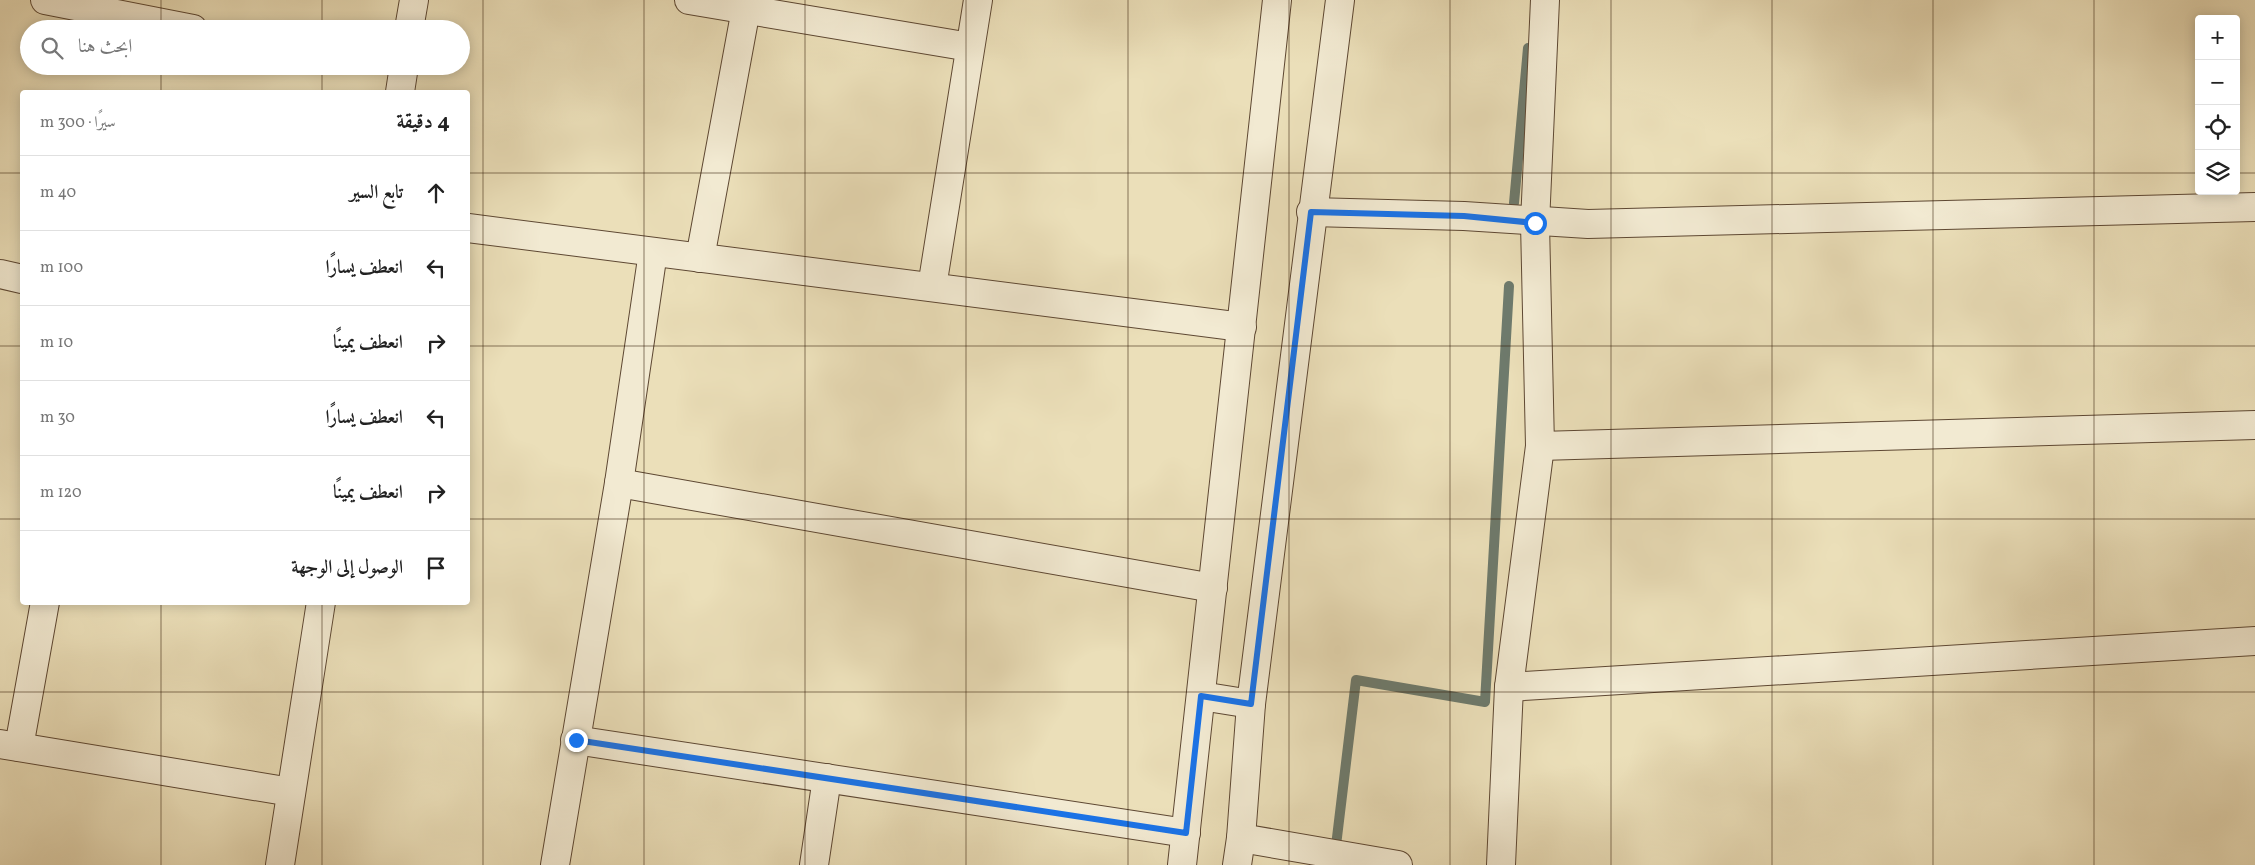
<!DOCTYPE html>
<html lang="ar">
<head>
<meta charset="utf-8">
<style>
	body { margin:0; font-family:Vollkorn,Amiri,serif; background:#f2f2f2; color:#222; direction:rtl }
	.controls { position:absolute; right:15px; top:15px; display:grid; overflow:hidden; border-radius:5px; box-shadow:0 2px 12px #0003 }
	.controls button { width:45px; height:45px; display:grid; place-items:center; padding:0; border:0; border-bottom:1px solid #e0e0e0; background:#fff; color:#222; font:25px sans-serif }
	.stop { position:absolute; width:15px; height:15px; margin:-11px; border:4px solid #1a73e8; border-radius:50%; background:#fff }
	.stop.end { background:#1a73e8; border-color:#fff; box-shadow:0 1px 5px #0008 }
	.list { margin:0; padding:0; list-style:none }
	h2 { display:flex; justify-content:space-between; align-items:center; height:65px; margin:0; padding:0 20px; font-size:21px }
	h2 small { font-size:16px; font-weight:400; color:#767676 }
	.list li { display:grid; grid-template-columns:32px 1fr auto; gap:15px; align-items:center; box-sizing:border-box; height:75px; padding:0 20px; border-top:1px solid #e0e0e0 }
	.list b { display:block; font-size:19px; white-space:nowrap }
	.list em { font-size:16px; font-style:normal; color:#767676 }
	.icon { flex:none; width:28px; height:28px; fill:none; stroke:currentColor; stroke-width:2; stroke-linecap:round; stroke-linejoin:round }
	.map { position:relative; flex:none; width:2255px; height:865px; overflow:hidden; direction:ltr }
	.search { position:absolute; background:#fff; box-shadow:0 2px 12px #0003; left:20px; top:20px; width:450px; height:55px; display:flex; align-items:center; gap:12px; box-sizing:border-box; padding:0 18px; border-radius:28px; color:#767676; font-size:19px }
	.panel { position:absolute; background:#fff; box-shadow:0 2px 12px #0003; left:20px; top:90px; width:450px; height:515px; border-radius:5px; direction:rtl }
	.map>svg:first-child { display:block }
</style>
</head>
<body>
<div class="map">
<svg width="2255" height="865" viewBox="0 0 2255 865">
	<rect width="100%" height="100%" fill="#ebdfb9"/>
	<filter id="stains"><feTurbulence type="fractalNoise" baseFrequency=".004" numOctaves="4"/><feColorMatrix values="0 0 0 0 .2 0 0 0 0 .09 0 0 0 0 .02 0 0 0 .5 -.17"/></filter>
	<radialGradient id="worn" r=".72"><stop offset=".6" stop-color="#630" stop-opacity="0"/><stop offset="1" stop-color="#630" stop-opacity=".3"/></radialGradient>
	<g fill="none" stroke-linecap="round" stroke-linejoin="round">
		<!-- stream -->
		<g stroke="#6e7a6c" stroke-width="10">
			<path d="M 1514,203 L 1528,48"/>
			<path d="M 1335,854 L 1356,680 L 1485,702 L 1509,286"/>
		</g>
		<defs>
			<g id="minor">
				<path d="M 45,0 L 193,29"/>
				<path d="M 689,0 L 970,47"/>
				<path d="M 409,29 L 414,0"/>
				<path d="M 400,92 L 404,66"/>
				<path d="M 1311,212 L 1464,216 L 1588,224 L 2255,207"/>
				<path d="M 468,228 L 1242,327"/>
				<path d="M 700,258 L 746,9"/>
				<path d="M 0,274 L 22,279"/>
				<path d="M 932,287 L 978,0"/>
				<path d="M 1540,446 L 2255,425"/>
				<path d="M 619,483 L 1213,588"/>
				<path d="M 1509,687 L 2255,641"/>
				<path d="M 575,740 L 1186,833"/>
				<path d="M 0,744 L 291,792"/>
				<path d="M 19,747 L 45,602"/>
				<path d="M 1241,838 L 1398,865"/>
				<path d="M 280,865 L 321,602"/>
				<path d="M 555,865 L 619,483 L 653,252"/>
				<path d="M 814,865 L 827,778"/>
				<path d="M 1501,865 L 1509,687 L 1540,446 L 1535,223 L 1545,0"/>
			</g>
			<g id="tertiary">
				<path d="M 1201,696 L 1251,704"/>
				<path d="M 1182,865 L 1277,0"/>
				<path d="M 1237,865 L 1241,838 L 1251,704 L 1340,0"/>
			</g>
		</defs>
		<!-- minor casing -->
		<use href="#minor" stroke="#5e4833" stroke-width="30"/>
		<!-- tertiary casing -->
		<use href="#tertiary" stroke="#5e4833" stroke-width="30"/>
		<!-- minor -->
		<use href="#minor" stroke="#f2ead2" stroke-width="28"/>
		<!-- tertiary -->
		<use href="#tertiary" stroke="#f2ead2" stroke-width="28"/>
	</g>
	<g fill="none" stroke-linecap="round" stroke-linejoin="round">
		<!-- route -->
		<path stroke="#1a73e8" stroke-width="6" d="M 576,740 L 1186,833 L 1201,696 L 1251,704 L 1311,212 L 1464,216 L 1535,223"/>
	</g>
	<!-- grid -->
	<path fill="none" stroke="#2f1506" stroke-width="1" stroke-opacity="0.55" d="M 161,0 L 161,29M 322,0 L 322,29M 483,0 L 483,865M 644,0 L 644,865M 805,0 L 805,865M 966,0 L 966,865M 1128,0 L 1128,865M 1289,0 L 1289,865M 1450,0 L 1450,865M 1611,0 L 1611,865M 1772,0 L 1772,865M 1933,0 L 1933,865M 2094,0 L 2094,865M 161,66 L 161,92M 322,66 L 322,92M 0,173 L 22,173M 468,173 L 2199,173M 2236,173 L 2255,173M 0,346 L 22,346M 468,346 L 2255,346M 0,519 L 22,519M 468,519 L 2255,519M 161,602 L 161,865M 322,602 L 322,865M 0,692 L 2255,692"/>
	<rect width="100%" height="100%" filter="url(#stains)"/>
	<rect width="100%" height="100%" fill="url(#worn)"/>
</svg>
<div class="controls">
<button>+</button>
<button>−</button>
<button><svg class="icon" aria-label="locate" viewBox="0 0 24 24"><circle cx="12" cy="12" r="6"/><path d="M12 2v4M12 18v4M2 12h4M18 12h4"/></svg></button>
<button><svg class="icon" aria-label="layers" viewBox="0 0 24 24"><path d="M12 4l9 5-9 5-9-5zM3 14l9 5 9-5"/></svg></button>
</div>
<div class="stop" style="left:1535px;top:223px"></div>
<div class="stop end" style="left:576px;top:740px"></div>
<div class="search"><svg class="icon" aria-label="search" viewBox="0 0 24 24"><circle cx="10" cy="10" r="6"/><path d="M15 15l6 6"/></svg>ابحث هنا</div>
<section class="panel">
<h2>4 دقيقة<small>سيرًا · 300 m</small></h2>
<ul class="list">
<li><svg class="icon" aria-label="ahead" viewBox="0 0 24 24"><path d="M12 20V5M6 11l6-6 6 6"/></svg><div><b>تابع السير</b></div><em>40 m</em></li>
<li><svg class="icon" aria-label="left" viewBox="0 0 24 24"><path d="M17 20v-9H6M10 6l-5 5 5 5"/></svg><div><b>انعطف يسارًا</b></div><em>100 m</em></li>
<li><svg class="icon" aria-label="right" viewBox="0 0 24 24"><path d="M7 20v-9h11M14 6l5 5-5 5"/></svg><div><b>انعطف يمينًا</b></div><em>10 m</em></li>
<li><svg class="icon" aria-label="left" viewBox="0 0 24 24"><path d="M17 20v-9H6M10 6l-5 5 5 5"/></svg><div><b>انعطف يسارًا</b></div><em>30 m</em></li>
<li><svg class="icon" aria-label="right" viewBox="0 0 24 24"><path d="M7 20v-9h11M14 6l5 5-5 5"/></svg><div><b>انعطف يمينًا</b></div><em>120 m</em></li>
<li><svg class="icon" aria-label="arrive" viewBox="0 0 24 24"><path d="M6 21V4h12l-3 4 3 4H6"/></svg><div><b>الوصول إلى الوجهة</b></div></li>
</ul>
</section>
</div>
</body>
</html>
